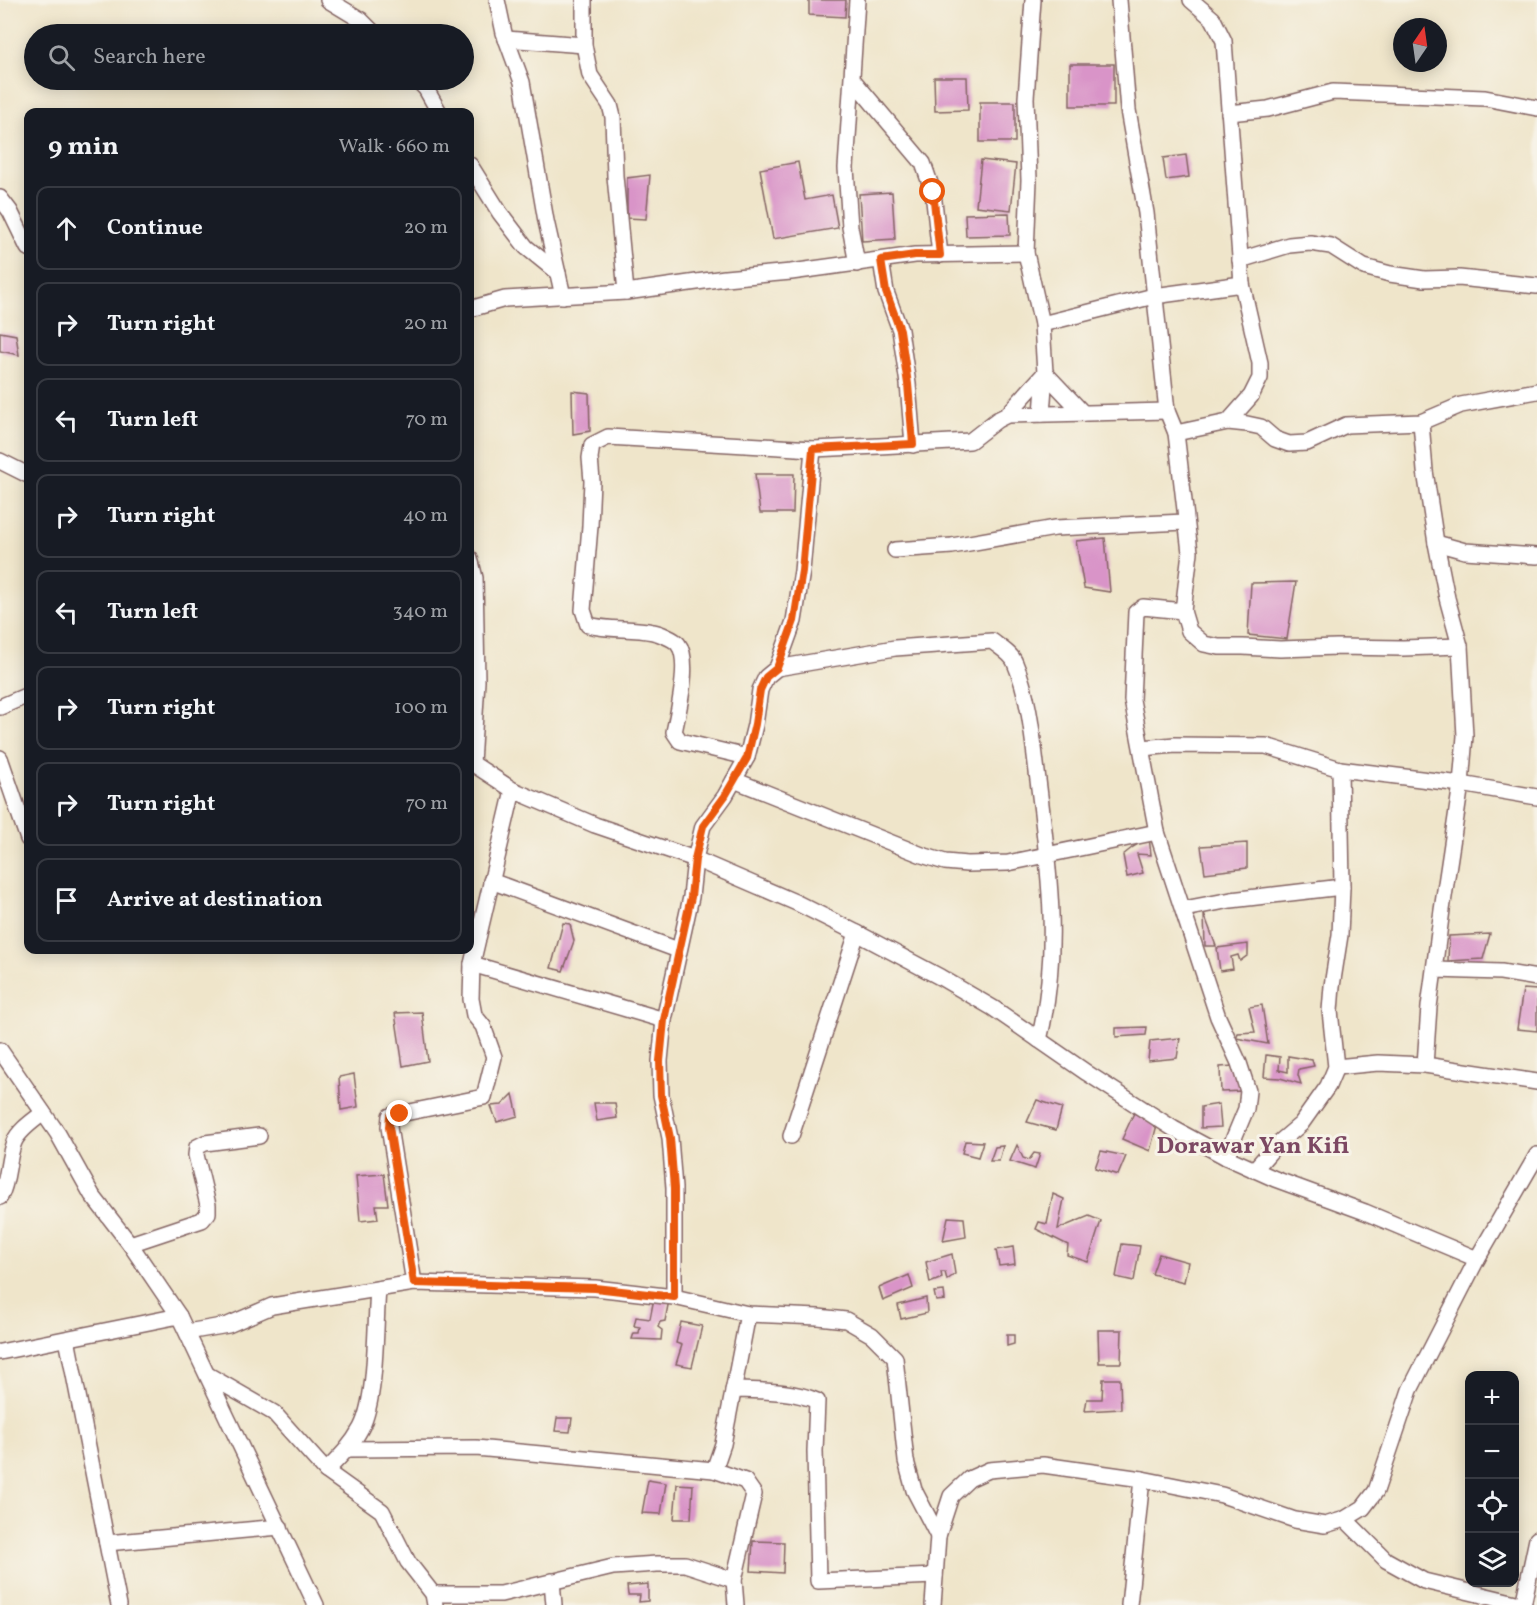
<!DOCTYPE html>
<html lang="en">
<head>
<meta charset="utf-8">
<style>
	body { margin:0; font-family:Vollkorn,serif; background:#242831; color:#f1f3f6 }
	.controls { position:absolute; right:18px; bottom:18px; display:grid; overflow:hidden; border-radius:12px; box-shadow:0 3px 15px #0003 }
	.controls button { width:54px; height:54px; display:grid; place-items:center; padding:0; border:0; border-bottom:2px solid #363941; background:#171b24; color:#f1f3f6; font:30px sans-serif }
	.compass { position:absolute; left:1393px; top:18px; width:54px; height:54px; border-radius:50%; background:#171b24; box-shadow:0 3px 15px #0003; rotate:13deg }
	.stop { position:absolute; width:18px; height:18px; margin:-14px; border:4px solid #ea580c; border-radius:50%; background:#fff }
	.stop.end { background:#ea580c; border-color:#fff; box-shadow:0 2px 6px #0008 }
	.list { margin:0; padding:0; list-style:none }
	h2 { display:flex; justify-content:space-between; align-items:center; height:78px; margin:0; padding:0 24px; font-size:26px }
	h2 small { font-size:20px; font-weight:400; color:#9ea1a6 }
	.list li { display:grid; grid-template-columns:39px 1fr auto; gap:18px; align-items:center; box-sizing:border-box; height:84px; margin:0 12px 12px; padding:0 12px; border:2px solid #363941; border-radius:12px }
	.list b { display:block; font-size:22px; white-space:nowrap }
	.list em { font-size:20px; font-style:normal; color:#9ea1a6 }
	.icon { flex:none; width:33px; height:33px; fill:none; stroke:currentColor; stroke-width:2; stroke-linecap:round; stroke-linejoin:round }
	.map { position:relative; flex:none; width:1537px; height:1605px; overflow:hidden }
	.search { position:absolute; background:#171b24; box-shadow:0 3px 15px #0003; left:24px; top:24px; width:450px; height:66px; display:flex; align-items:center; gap:15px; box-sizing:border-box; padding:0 21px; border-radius:33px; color:#9ea1a6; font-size:22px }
	.panel { position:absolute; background:#171b24; box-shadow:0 3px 15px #0003; left:24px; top:108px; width:450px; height:846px; border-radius:12px }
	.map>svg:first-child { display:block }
</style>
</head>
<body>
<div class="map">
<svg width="1537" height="1605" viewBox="0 0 1537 1605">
	<rect width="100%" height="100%" fill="#f7f3e8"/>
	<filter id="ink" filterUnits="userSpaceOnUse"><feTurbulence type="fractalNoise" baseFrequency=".0167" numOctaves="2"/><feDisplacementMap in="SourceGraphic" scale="12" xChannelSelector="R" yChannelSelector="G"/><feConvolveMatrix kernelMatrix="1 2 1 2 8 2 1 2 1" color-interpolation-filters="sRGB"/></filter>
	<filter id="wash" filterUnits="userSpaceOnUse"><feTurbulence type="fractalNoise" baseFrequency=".008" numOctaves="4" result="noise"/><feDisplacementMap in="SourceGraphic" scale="24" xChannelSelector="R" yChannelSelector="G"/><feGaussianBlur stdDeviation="1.35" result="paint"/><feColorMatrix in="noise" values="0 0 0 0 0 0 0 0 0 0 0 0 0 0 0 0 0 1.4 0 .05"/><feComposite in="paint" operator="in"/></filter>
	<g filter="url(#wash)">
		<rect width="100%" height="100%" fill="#efe5ca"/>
		<g id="blocks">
			<!-- building -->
			<g fill="#d994c8">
				<path d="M 809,0 L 846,0 L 845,17 L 809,15 Z"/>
				<rect x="1070" y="64" width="44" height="42"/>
				<path d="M 934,77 L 967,77 L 968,110 L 935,111 Z"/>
				<rect x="980" y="102" width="35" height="40"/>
				<path d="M 1186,155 L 1189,177 L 1166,180 L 1163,158 Z"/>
				<path d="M 981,160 L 1016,164 L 1011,210 L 976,206 Z"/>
				<path d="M 798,162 L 805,200 L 832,195 L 838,228 L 773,239 L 760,169 Z"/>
				<path d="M 650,175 L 646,219 L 627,218 L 627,178 Z"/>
				<path d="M 892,192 L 895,239 L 862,241 L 859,194 Z"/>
				<path d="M 1009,213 L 1010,235 L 966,236 L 965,214 Z"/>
				<path d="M 0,332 L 16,335 L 19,355 L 0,351 Z"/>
				<path d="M 572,391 L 589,393 L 590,431 L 573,434 Z"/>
				<path d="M 755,474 L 794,474 L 793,513 L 760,513 Z"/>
				<path d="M 1105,538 L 1110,592 L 1084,588 L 1076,541 Z"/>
				<path d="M 1296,582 L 1287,639 L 1248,635 L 1251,583 Z"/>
				<path d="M 1149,837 L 1151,855 L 1137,854 L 1143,873 L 1127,877 L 1123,855 L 1133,847 Z"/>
				<path d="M 1247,843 L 1247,868 L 1205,873 L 1201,846 Z"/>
				<path d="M 1204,914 L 1216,946 L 1205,946 Z"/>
				<path d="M 563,923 L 570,924 L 574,941 L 563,971 L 551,968 Z"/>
				<path d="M 1490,934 L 1483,959 L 1448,961 L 1449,936 Z"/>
				<path d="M 1248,944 L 1248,955 L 1240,961 L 1238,955 L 1231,957 L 1233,969 L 1220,971 L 1217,948 Z"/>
				<path d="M 1523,989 L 1537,990 L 1537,1031 L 1517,1029 Z"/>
				<path d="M 1262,1005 L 1268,1044 L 1236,1038 L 1238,1033 L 1255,1032 L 1249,1007 Z"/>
				<path d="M 422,1012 L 428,1061 L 403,1066 L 395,1013 Z"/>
				<path d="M 1147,1027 L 1146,1035 L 1116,1037 L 1116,1028 Z"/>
				<path d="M 1180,1038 L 1177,1058 L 1148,1061 L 1150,1041 Z"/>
				<path d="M 1266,1055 L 1280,1057 L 1279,1070 L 1288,1072 L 1288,1056 L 1312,1060 L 1314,1066 L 1299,1069 L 1298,1075 L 1301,1084 L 1280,1078 L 1264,1077 Z"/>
				<path d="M 1233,1066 L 1242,1091 L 1221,1092 L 1220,1067 Z"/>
				<path d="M 354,1074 L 358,1107 L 341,1110 L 339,1077 Z"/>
				<path d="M 513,1094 L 518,1116 L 497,1122 L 491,1106 L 502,1105 Z"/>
				<path d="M 1037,1100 L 1062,1108 L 1056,1130 L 1027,1122 Z"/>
				<path d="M 594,1103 L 615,1103 L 617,1118 L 597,1121 Z"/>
				<path d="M 1219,1104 L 1221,1127 L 1201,1128 L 1201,1107 Z"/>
				<path d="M 1134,1113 L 1157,1125 L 1150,1151 L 1122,1139 Z"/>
				<path d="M 965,1141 L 983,1142 L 978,1157 L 962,1153 Z"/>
				<path d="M 1017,1145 L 1023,1158 L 1029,1160 L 1034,1153 L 1040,1154 L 1035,1169 L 1010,1161 Z"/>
				<path d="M 1003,1146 L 999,1161 L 990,1161 L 995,1147 Z"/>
				<path d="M 1101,1151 L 1126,1156 L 1118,1175 L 1095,1168 Z"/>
				<path d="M 384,1174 L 388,1205 L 376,1205 L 378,1219 L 360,1221 L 356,1176 Z"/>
				<path d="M 1053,1194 L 1064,1199 L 1058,1229 L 1089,1216 L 1101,1221 L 1088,1262 L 1067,1255 L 1068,1245 L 1036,1229 L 1039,1222 L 1047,1224 Z"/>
				<path d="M 948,1217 L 964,1218 L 966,1237 L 943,1241 Z"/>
				<path d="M 1122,1244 L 1140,1246 L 1134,1281 L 1116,1277 Z"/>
				<path d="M 1013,1247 L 1015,1264 L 999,1266 L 996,1250 Z"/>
				<path d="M 952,1254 L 955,1274 L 947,1280 L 945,1272 L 941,1272 L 942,1278 L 930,1283 L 926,1262 Z"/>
				<path d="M 1159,1254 L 1188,1262 L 1184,1282 L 1152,1274 Z"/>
				<path d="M 909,1275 L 913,1288 L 883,1301 L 879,1288 Z"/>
				<path d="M 944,1291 L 945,1300 L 936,1301 L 934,1292 Z"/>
				<path d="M 654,1298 L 669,1300 L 665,1321 L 660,1322 L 658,1327 L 662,1330 L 661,1340 L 632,1339 L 634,1333 L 639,1333 L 640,1327 L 634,1326 L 636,1317 L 650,1319 Z"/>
				<path d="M 926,1298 L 927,1313 L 901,1319 L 898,1305 Z"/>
				<path d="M 681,1322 L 702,1326 L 692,1367 L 676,1364 L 682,1345 L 676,1343 Z"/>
				<path d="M 1098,1330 L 1122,1330 L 1121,1363 L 1099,1363 Z"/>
				<path d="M 1007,1335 L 1014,1335 L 1014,1344 L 1007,1346 Z"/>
				<path d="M 1103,1379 L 1120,1379 L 1121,1409 L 1085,1411 L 1087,1399 L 1102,1399 Z"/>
				<path d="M 557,1418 L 572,1418 L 570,1432 L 555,1431 Z"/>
				<path d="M 648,1480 L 666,1483 L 661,1514 L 642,1513 Z"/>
				<path d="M 677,1484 L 693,1485 L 691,1519 L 674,1519 Z"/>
				<path d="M 753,1541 L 784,1542 L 783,1573 L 751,1571 Z"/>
				<path d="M 648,1584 L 648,1601 L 639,1602 L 640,1595 L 628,1595 L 627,1586 Z"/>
			</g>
		</g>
	</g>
	<g filter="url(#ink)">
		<use href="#blocks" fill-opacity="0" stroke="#846463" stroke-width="1.5"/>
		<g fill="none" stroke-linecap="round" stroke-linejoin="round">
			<defs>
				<g id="minor">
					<path d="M 328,0 L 361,20 L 375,34"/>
					<path d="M 497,0 L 504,33 L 522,82 L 546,221 L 563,296"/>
					<path d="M 584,0 L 584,45 L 590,75 L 610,105 L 613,117 L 615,176 L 626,292"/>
					<path d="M 1033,0 L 1026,98 L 1029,180 L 1026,253 L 1042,324 L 1045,373 L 1042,414"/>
					<path d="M 1119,0 L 1128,110 L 1146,213 L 1167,411 L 1176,433 L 1190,552 L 1183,611 L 1143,607 L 1136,612 L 1132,700 L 1157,832 L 1218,1017 L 1239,1063 L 1248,1091 L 1246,1109 L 1226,1157"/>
					<path d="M 1191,0 L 1213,19 L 1224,41 L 1242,284 L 1260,363 L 1260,378 L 1251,396 L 1228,422"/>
					<path d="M 506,39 L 584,45"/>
					<path d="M 417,80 L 426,89 L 439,112"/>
					<path d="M 853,80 L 923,163 L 933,192 L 940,255"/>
					<path d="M 1229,113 L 1268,109 L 1333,92 L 1485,98 L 1537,108"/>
					<path d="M 470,165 L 500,213 L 526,247 L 558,273"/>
					<path d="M 0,198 L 10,211 L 28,248"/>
					<path d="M 881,260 L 886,292 L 900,330 L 908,384 L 913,445"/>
					<path d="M 1240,260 L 1289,245 L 1310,243 L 1331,246 L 1364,267 L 1390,274 L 1424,279 L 1459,278 L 1537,286"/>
					<path d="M 857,264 L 850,227 L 846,168 L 857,0"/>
					<path d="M 470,309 L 505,299 L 626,292 L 725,278 L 791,272 L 915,255 L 1026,253"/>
					<path d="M 1042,324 L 1154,296 L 1242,284"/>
					<path d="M 1007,415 L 1045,373 L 1083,413"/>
					<path d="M 1421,422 L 1425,471 L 1436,543 L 1447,598 L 1460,646 L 1465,736 L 1461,784 L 1442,910 L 1429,1007 L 1425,1065"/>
					<path d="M 1176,433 L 1228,422 L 1247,424 L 1261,427 L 1275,439 L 1289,444 L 1307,443 L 1346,425 L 1421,422 L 1461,405 L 1537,391"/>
					<path d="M 0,461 L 28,475"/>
					<path d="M 1436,543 L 1465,551 L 1537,556"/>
					<path d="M 895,550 L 952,546 L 1055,528 L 1185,522"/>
					<path d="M 470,558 L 475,578 L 477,681 L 472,763"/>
					<path d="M 1183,611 L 1189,631 L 1204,644 L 1219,647 L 1243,647 L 1280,649 L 1337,647 L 1403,648 L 1460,646"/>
					<path d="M 777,668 L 794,621 L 802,571 L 813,449"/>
					<path d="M 0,707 L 28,695"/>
					<path d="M 1142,748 L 1175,745 L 1266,746 L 1340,769 L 1461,784 L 1537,797"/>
					<path d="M 747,757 L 680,741 L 674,732 C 678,713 691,660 678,644 C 674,639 659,633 653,632 C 631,627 611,631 588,625 L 583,610 L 590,526 L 592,481 L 590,458 L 592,445 L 608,437 L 813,449 L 879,446 L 970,441 L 997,420 L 1007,415 L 1167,411"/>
					<path d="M 0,758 L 28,839"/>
					<path d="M 470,762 L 513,790 L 595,825 L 695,859 L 797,903 L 857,933 L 940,977 L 993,1008 L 1087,1073 L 1174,1129 L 1226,1157 L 1275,1179 L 1365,1212 L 1477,1259"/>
					<path d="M 734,780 L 922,855 L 945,862 L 967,864 L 1008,863 L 1157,832"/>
					<path d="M 491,881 L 678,950"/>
					<path d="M 1184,909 L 1231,900 L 1342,887"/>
					<path d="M 472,964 L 664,1020"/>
					<path d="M 1435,970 L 1501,972 L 1537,978"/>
					<path d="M 0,1050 L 58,1134 L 92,1195 L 130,1244 L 179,1316 L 316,1605"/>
					<path d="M 1336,1067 L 1378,1063 L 1425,1065 L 1537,1082"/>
					<path d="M 791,1136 L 857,933"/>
					<path d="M 1254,1170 L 1275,1146 L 1301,1124 L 1328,1086 L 1336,1067 L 1330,1011 L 1332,986 L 1340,935 L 1342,887 L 1340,769"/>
					<path d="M 0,1197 C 9,1180 7,1160 14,1142 C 19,1130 33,1121 43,1113"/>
					<path d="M 130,1244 L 202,1220 L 208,1213 L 208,1205 L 196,1155 L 197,1147 L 205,1143 L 259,1136"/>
					<path d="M 414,1283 L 389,1127 L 390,1116 L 484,1097 L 494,1057 L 483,1026 L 474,1015 L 471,999 L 472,964 L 513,790"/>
					<path d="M 674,1297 L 674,1188 L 670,1138 L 661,1095 L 660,1061 L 664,1020 L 691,897 L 695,859 L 703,826 L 725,796 L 747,757 L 755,725 L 760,690 L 766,677 L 777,668 L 895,648 L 992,641 C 999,647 1012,654 1015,663 C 1030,698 1033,742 1038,780 C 1049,869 1061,951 1039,1040"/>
					<path d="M 187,1332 L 228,1325 L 272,1306 L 414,1283 L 595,1288 L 674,1297 L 748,1314 L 818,1317 L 846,1320 L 872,1335 L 895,1358 L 906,1461 L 914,1490 L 938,1536"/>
					<path d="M 67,1339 L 119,1605"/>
					<path d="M 0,1352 L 179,1316"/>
					<path d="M 208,1375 L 274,1413 L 326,1471 L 382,1511 L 408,1562 L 433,1594 L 435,1605"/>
					<path d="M 733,1390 C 761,1391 792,1390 817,1401 L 815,1451 L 818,1581 L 935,1576"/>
					<path d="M 349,1449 L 476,1448 L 714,1470"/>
					<path d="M 326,1471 C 340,1457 352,1445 361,1428 C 377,1398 375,1325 378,1289"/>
					<path d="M 1345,1519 L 1386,1560 L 1424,1581 L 1524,1605"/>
					<path d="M 107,1543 L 280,1527"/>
					<path d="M 552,1581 L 554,1605"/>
					<path d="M 433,1594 L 501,1594 L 613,1567 L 657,1564 L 685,1564 L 734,1580"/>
					<path d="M 736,1605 L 734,1580 L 754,1494 L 745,1481 L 714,1470 L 723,1444 L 748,1314"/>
					<path d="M 933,1605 L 938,1536 L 951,1496 L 969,1479 L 989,1470 L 1043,1465 L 1142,1479 L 1222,1495 L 1295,1520 L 1325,1525 L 1345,1519 L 1363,1508 L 1376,1491 L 1410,1390 L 1477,1259 L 1537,1155"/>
					<path d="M 1129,1605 L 1142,1479"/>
					<path d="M 1523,1605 L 1537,1539"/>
				</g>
			</defs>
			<!-- minor casing -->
			<use href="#minor" stroke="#846463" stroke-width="18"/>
			<!-- minor -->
			<use href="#minor" stroke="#fff" stroke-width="15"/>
		</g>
	</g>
	<g fill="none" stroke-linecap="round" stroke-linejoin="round" filter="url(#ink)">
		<!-- route -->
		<path stroke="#ea580c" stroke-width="8" d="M 400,1114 L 390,1116 L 389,1127 L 414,1283 L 595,1288 L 674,1297 L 674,1188 L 670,1138 L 661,1095 L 660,1061 L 664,1020 L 691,897 L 695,859 L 703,826 L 725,796 L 747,758 L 755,724 L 760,690 L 766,677 L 777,668 L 794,621 L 802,571 L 813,449 L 913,444 L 908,384 L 900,330 L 886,292 L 881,260 L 915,255 L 940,255 L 933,192"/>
	</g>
	<g text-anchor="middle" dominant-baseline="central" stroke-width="6" stroke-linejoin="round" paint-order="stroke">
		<!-- quarter labels -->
		<g font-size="24" font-weight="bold" fill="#7c4862" stroke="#f7f3e8">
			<text x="1253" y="1147">Dorawar Yan Kifi</text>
		</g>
	</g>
</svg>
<div class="controls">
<button>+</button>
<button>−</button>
<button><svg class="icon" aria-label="locate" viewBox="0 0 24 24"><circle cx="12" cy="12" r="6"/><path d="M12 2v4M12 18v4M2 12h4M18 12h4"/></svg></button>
<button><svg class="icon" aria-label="layers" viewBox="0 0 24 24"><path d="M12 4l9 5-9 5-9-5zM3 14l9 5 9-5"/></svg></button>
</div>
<svg class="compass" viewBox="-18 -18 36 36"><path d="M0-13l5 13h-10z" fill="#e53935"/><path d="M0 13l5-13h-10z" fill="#9ea1a6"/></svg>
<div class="stop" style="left:933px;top:192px"></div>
<div class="stop end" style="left:400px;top:1114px"></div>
<div class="search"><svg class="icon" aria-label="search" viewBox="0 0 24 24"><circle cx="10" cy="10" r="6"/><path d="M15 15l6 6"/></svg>Search here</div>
<section class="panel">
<h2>9 min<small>Walk · 660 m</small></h2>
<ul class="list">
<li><svg class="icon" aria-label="ahead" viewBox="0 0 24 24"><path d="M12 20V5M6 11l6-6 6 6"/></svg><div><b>Continue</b></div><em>20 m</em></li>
<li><svg class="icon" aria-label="right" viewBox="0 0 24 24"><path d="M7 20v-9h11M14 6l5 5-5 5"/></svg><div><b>Turn right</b></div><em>20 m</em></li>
<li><svg class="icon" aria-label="left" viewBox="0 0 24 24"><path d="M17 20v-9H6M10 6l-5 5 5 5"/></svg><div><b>Turn left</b></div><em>70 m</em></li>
<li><svg class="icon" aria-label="right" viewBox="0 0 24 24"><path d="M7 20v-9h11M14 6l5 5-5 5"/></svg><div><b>Turn right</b></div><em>40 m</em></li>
<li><svg class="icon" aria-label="left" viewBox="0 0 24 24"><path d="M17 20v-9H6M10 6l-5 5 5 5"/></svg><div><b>Turn left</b></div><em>340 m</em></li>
<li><svg class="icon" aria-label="right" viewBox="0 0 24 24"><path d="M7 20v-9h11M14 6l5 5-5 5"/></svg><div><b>Turn right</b></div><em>100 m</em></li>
<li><svg class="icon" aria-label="right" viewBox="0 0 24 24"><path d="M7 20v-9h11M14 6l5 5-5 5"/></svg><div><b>Turn right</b></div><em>70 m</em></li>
<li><svg class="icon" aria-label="arrive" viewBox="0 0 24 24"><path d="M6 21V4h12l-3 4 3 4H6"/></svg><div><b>Arrive at destination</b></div></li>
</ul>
</section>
</div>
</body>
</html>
